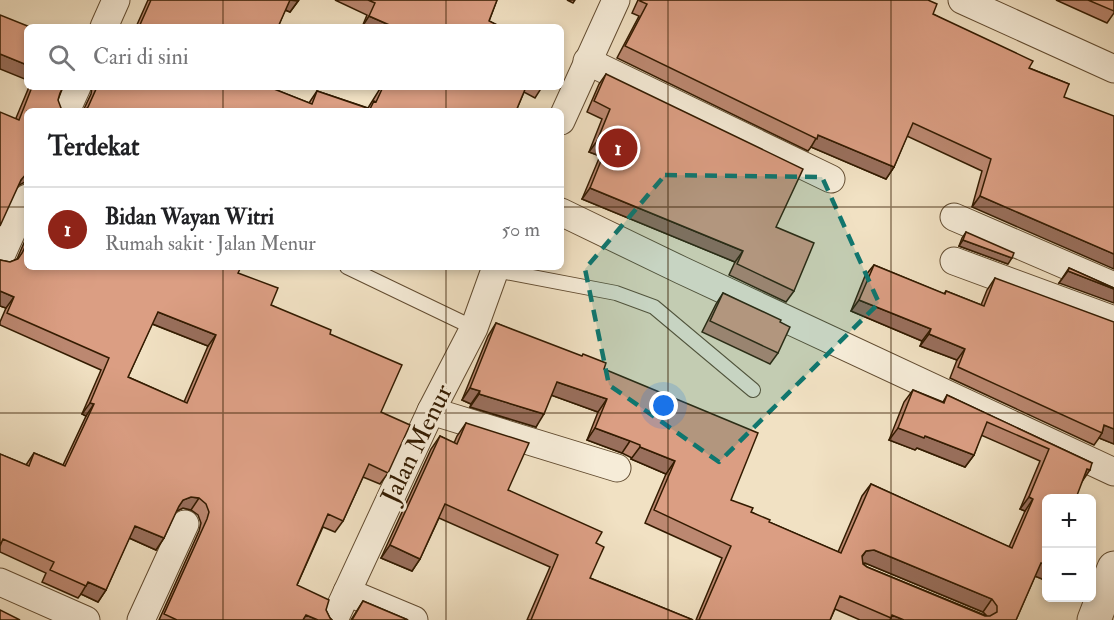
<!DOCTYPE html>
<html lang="id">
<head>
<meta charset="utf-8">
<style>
	body { margin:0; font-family:"IM FELL Double Pica",serif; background:#f6f6f6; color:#202124 }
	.controls { position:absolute; right:18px; bottom:18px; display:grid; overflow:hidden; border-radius:9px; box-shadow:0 3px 9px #0003 }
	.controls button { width:54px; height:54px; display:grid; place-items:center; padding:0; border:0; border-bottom:2px solid #e0e0e0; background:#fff; color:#202124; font:30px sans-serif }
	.you { position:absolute; left:664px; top:406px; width:21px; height:21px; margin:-15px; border:4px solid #fff; border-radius:50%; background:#1a73e8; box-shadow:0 0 0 9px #1a73e833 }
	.badge { display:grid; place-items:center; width:39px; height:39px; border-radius:50%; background:#8f2418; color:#fff; font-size:20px; font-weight:700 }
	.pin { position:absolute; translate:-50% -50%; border:3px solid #fff; box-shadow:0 2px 6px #0006 }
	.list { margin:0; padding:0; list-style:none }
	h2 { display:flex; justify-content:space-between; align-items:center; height:78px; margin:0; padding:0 24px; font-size:26px }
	h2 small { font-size:20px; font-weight:400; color:#757577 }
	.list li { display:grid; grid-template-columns:39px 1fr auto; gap:18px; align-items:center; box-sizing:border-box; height:84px; padding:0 24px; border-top:2px solid #e0e0e0 }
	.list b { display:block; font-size:22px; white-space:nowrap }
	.list p { margin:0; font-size:20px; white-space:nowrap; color:#757577 }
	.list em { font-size:20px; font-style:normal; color:#757577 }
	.icon { flex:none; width:33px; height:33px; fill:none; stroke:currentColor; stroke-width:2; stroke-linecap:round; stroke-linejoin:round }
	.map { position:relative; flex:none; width:1114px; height:620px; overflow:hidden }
	.search { position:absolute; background:#fff; box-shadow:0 3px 9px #0003; left:24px; top:24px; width:540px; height:66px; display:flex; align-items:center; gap:15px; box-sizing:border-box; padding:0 21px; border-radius:9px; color:#757577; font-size:22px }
	.panel { position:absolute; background:#fff; box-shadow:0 3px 9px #0003; left:24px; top:108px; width:540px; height:162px; border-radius:9px }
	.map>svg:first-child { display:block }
</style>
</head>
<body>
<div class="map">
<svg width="1114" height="620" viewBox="0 0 1114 620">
	<rect width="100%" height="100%" fill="#f1e1c3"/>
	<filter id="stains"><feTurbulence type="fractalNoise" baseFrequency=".00333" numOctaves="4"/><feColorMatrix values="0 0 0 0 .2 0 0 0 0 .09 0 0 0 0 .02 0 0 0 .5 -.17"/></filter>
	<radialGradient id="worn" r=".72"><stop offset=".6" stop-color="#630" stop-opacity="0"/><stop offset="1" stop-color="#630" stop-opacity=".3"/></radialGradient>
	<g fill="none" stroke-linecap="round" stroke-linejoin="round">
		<defs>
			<g id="service">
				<path d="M 347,267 L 474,328"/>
				<path d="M 495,270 L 616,293 L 654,307 L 753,390"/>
			</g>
			<g id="minor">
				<path d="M 962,0 L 1114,69"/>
				<path d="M 104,27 L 116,0"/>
				<path d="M 587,61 L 831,179"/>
				<path d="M 66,111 L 77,87"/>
				<path d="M 561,121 L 616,0"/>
				<path d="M 561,212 L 681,270 L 1114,472"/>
				<path d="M 954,217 L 1114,286"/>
				<path d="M 0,258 L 27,198"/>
				<path d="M 954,261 L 1114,320"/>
				<path d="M 431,411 L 617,468"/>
				<path d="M 0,582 L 86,620"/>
				<path d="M 347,592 L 414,620"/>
				<path d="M 141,620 L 185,524"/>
				<path d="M 334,620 L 431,411 L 474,328 L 496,267"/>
			</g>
			<path id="tertiary" d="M 1094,620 L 1114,568"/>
		</defs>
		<!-- service casing -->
		<use href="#service" stroke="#624c31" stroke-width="16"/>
		<!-- minor casing -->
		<use href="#minor" stroke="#624c31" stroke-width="29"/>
		<!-- tertiary casing -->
		<use href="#tertiary" stroke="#624c31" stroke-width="35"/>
		<!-- service -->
		<use href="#service" stroke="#f6ecd8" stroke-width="14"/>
		<!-- minor -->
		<use href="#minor" stroke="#f6ecd8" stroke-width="27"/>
		<!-- tertiary -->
		<use href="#tertiary" stroke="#f6ecd8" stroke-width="33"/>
	</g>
	<!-- wall -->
	<g fill="#bc8871" stroke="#331b00" stroke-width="1.5" fill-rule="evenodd">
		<path d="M 148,0 L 299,0 L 290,12 L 285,10 L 278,27 L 136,27 Z"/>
		<path d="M 335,0 L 497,0 L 489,21 L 501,27 L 362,27 L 367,15 Z"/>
		<path d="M 567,0 L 575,0 L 573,3 Z"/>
		<path d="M 638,0 L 928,0 L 933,14 L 1029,68 L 1069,84 L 972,207 L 982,171 L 907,136 L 894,167 L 886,179 L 811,147 L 808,151 L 617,58 L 639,16 L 632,13 Z"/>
		<path d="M 1056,0 L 1114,0 L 1114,13 L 1107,23 Z"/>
		<path d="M 606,74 L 776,227 L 794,291 L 786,302 L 729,275 L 735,262 L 582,199 L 600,156 L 589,152 L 602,119 L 587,112 L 599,84 Z"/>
		<path d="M 29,87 L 63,87 L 25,182 L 16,118 Z"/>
		<path d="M 92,87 L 269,87 L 309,103 L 317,91 L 368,108 L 381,87 L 542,87 L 535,98 L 524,92 L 516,111 L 83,111 L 91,94 Z"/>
		<path d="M 966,232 L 1008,264 L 959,246 L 962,238 Z"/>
		<path d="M 27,236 L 27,267 L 238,273 L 271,305 L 330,334 L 381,412 L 388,473 L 380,484 L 363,477 L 343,521 L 335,532 L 323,527 L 297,585 L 326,610 L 330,618 L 332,620 L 159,620 L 199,531 L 201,523 L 198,515 L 191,510 L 183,508 L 176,511 L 164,538 L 156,550 L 129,538 L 106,590 L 98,602 L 81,594 L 78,598 L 42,582 L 46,573 L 0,552 L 0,454 L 26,465 L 34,453 L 63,465 L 86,416 L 82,414 L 101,370 L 0,325 L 0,322 L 6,308 L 0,306 L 0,260 L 10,262 L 17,259 ZM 152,324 L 208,346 L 184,402 L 128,377 Z"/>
		<path d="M 874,265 L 944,294 L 946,291 L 981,305 L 987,290 L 995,278 L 1114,444 L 1099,438 L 1094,445 L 950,378 L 957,360 L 920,346 L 922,341 L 851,311 L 865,276 Z"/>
		<path d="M 1069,268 L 1114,288 L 1059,283 Z"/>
		<path d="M 723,293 L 780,322 L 778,353 L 770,364 L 702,332 L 716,304 Z"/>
		<path d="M 496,323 L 604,369 L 731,500 L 769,522 L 838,552 L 862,496 L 871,484 L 1009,547 L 1025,511 L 1020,509 L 1040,461 L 981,435 L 974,455 L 965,467 L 917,448 L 915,450 L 889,440 L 904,402 L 913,390 L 943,402 L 947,395 L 1092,463 L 1047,498 L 1047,581 L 1035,576 L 1016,620 L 860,620 L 835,609 L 830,620 L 696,620 L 722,558 L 645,523 L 666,474 L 631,459 L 632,458 L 622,453 L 587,440 L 598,412 L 551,395 L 536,427 L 470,407 L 471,404 L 462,400 L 488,336 ZM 863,563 L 865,563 L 983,612 L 987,616 L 867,567 Z"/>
		<path d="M 466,423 L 508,490 L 596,543 L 590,578 L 693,620 L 527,620 L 550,567 L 439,518 L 420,559 L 412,571 L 381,558 L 431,449 L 440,436 L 454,443 L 457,436 Z"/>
		<path d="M 363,601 L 408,620 L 351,620 Z"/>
	</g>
	<!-- shaded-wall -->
	<g fill="#996f5c" stroke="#331b00" stroke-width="1.5">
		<path d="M 289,0 L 298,1 L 290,12 L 283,9 Z"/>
		<path d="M 369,16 L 394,27 L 362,27 Z"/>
		<path d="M 0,54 L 27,65 L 27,80 L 0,69 Z"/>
		<path d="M 818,135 L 894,167 L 886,179 L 811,147 Z"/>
		<path d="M 597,141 L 607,146 L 600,156 L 589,152 Z"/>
		<path d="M 27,173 L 27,183 L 25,182 L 17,186 L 13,192 L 25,174 Z"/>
		<path d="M 590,188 L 743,251 L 735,262 L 582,199 Z"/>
		<path d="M 980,196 L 1114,254 L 1114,269 L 972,207 Z"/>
		<path d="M 963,240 L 1012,258 L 1008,264 L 959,246 Z"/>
		<path d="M 1068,271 L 1114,289 L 1114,303 L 1059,283 Z"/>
		<path d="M 0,291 L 14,297 L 6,308 L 0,306 Z"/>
		<path d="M 859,300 L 931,329 L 922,341 L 851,311 Z"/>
		<path d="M 158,312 L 216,335 L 208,346 L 150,323 Z"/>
		<path d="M 929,334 L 965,349 L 957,360 L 920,346 Z"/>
		<path d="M 557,382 L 607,399 L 598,412 L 548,394 Z"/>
		<path d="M 470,388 L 480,391 L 471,404 L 462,400 Z"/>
		<path d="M 479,394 L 544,414 L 536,427 L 470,407 Z"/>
		<path d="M 90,403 L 94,404 L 86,416 L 82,414 Z"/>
		<path d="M 1104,425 L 1114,429 L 1114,444 L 1099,438 L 1102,433 Z"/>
		<path d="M 595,428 L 630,441 L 622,453 L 587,440 Z"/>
		<path d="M 898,428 L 925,436 L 974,455 L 965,467 L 917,448 L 915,450 L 889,440 Z"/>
		<path d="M 640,447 L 675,461 L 666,474 L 631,459 Z"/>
		<path d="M 1087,469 L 1090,470 L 1081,483 Z"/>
		<path d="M 191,497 L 199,498 L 191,510 L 183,508 L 175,512 L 183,500 Z"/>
		<path d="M 1029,497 L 1033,499 L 1025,511 L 1020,509 Z"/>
		<path d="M 135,526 L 164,538 L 156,550 L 127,537 Z"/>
		<path d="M 390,545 L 420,559 L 412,571 L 381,558 Z"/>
		<path d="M 874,550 L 992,599 L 983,612 L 865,563 L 857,564 L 866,551 Z"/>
		<path d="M 1041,563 L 1047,565 L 1047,581 L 1032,575 Z"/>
		<path d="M 88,582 L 106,590 L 98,602 L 81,594 Z"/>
		<path d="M 306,615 L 318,620 L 302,620 Z"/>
		<path d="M 892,615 L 904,620 L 890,620 Z"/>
	</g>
	<!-- building -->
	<g fill="#db9e83" stroke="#331b00" stroke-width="1.5" fill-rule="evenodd">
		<path d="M 151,0 L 290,0 L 278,27 L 139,27 Z"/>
		<path d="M 368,0 L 497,0 L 489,21 L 501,27 L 394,27 L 369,16 L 375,3 Z"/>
		<path d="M 641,0 L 928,0 L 937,4 L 933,14 L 1033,61 L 1029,68 L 1069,84 L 1064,97 L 1114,116 L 1114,254 L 980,196 L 991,159 L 913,123 L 894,167 L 818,135 L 817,139 L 625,46 L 647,4 L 640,1 Z"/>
		<path d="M 1088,0 L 1114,0 L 1114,11 Z"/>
		<path d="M 0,15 L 30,27 L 27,27 L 27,65 L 0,54 Z"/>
		<path d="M 606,74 L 803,169 L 776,227 L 814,243 L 794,291 L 737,264 L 743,251 L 590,188 L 607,146 L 597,141 L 610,109 L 594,101 Z"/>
		<path d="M 32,87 L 63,87 L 60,93 L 58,100 L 61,108 L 64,111 L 27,111 L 27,173 L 21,180 L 0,226 L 0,112 L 19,120 Z"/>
		<path d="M 97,87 L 269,87 L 312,104 L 317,91 L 370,109 L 374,101 L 376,102 L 383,87 L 399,87 L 402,89 L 403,87 L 526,87 L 516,111 L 84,111 L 88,107 Z"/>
		<path d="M 966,232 L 1014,253 L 1012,258 L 963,240 Z"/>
		<path d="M 27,243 L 27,267 L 241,267 L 238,273 L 278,288 L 271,305 L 331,330 L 330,334 L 402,365 L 381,412 L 410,425 L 388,473 L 369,464 L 343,521 L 328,514 L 297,585 L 329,600 L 326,610 L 330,618 L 332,620 L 318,620 L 306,615 L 303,620 L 177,620 L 164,614 L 207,519 L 209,512 L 206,504 L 199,498 L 191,497 L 183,500 L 179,506 L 164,538 L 135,526 L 106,590 L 88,582 L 86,586 L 50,570 L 54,562 L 3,539 L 0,546 L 0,454 L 29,466 L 34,453 L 65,466 L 94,404 L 90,403 L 109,358 L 7,313 L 14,297 L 0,291 L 0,260 L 10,262 L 18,259 L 22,253 ZM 158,312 L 216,335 L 187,403 L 128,377 Z"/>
		<path d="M 874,265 L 945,294 L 946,291 L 984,306 L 995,278 L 1114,322 L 1114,429 L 1104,425 L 1102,433 L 958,367 L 965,349 L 929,334 L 931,329 L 859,300 Z"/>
		<path d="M 1069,268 L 1114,288 L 1114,289 L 1068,271 Z"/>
		<path d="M 723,293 L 781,320 L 780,322 L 790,327 L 778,353 L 710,321 Z"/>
		<path d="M 496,323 L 582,356 L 583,354 L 606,363 L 604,369 L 758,433 L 731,500 L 753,508 L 751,512 L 770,520 L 769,522 L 841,553 L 871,484 L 1012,548 L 1033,499 L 1029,497 L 1049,449 L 987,422 L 974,455 L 925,436 L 924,438 L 898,428 L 913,390 L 944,403 L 947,395 L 1092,463 L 1090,470 L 1087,469 L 1076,498 L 1047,498 L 1047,565 L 1041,563 L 1016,620 L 904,620 L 892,615 L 891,618 L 840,596 L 830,620 L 699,620 L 731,546 L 654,510 L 675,461 L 640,447 L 640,445 L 630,441 L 595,428 L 607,399 L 557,382 L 544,414 L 479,394 L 480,391 L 470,388 ZM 874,550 L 992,599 L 997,606 L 997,612 L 990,616 L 985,616 L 867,567 L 863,564 L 862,556 L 866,551 Z"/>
		<path d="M 466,423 L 529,443 L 508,490 L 602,532 L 596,543 L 604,547 L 590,578 L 693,620 L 531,620 L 558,555 L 445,504 L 420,559 L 390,545 L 440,436 L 457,444 Z"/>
		<path d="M 363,601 L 408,620 L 352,620 Z"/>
		<path d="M 0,610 L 20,620 L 0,620 Z"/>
	</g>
	<!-- marked area -->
	<path fill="#0f766e" fill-opacity="0.2" stroke="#0f766e" stroke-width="4.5" stroke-dasharray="12 8" stroke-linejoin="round" d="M 665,175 L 822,177 L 879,303 L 719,462 L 609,385 L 585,269 Z"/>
	<!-- grid -->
	<path fill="none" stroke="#331b00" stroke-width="1.5" stroke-opacity="0.55" d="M 223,0 L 223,27M 446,0 L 446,27M 668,0 L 668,620M 891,0 L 891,620M 223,87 L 223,111M 446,87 L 446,111M 0,207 L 27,207M 561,207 L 1114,207M 223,267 L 223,620M 446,267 L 446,620M 0,413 L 1114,413"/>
	<g text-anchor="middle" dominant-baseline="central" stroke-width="6" stroke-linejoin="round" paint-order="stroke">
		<!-- street labels -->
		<g font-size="26" fill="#331b00" stroke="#f6ecd8">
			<text transform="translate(417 444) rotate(-64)">Jalan Menur</text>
		</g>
	</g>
	<rect width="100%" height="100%" filter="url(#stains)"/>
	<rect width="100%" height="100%" fill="url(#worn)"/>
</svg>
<div class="controls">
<button>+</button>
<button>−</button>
</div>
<div class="you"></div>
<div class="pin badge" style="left:618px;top:148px">1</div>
<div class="search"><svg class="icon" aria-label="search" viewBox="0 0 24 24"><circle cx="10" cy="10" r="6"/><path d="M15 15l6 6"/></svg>Cari di sini</div>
<section class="panel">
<h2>Terdekat<small></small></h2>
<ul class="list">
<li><span class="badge">1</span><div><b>Bidan Wayan Witri</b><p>Rumah sakit · Jalan Menur</p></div><em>50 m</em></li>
</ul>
</section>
</div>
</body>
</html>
